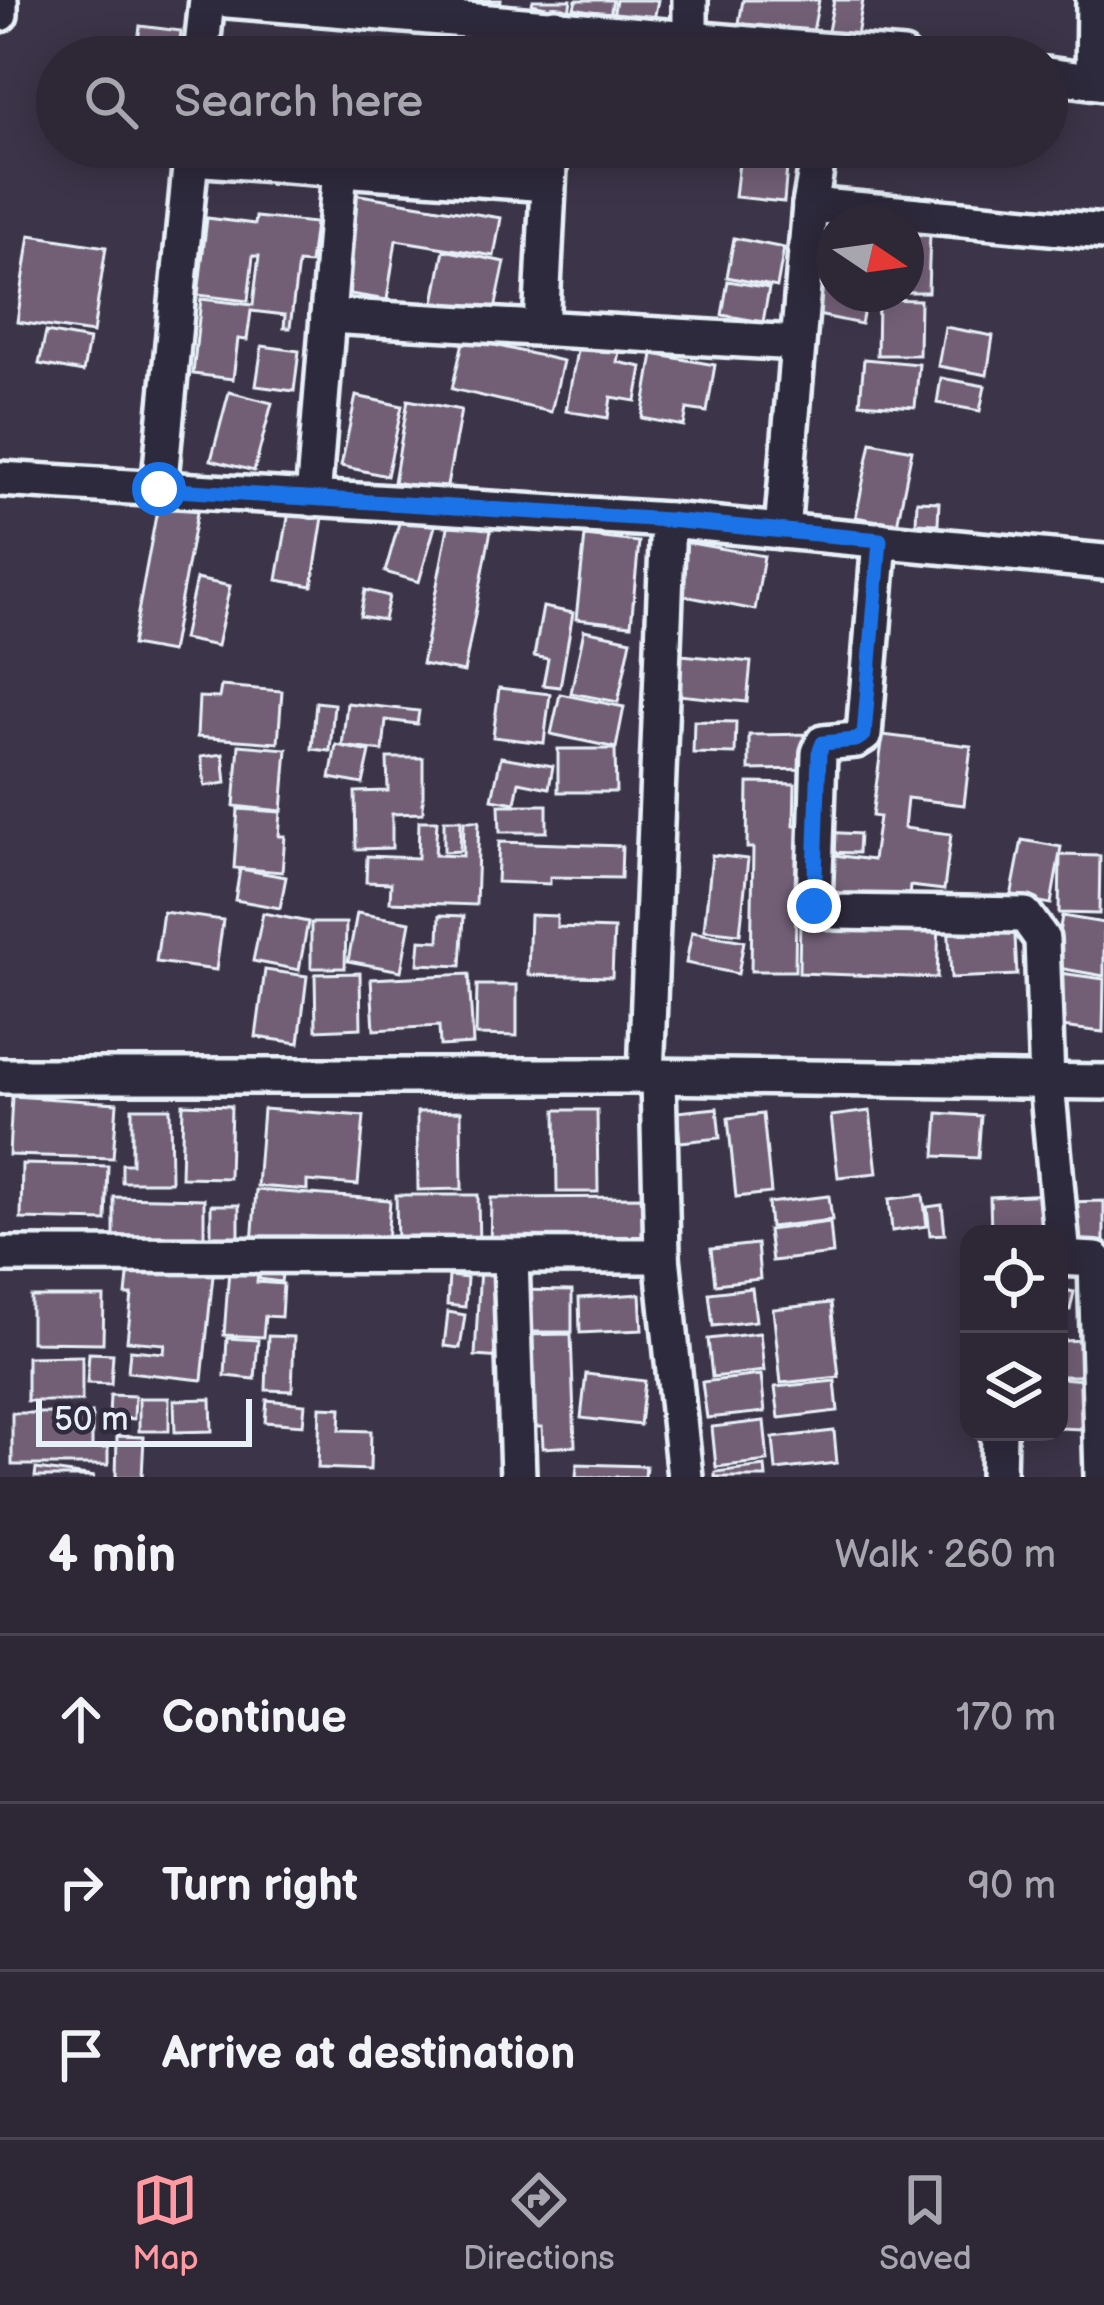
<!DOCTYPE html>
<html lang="en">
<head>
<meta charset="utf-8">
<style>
	body { margin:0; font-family:"Balsamiq Sans",sans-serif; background:#352f3e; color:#f1f3f6 }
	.controls { position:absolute; right:36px; bottom:36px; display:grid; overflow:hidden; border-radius:24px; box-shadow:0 6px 30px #0003 }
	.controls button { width:108px; height:108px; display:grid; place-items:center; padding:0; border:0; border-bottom:3px solid #484451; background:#2d2736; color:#f1f3f6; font:60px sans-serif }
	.compass { position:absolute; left:816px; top:204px; width:108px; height:108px; border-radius:50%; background:#2d2736; box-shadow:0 6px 30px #0003; rotate:103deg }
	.scale { position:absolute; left:36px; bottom:30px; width:216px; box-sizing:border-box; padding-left:12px; border:6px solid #e8f1f8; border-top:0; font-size:33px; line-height:42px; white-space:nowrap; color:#e8f1f8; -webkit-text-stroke:9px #2f2a3d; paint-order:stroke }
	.stop { position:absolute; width:36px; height:36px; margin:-27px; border:9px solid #1a73e8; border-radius:50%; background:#fff }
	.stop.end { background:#1a73e8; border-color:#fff; box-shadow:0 3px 12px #0008 }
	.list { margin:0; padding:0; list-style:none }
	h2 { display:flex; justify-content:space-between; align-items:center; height:156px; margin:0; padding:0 48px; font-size:51px }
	h2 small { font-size:39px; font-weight:400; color:#a7a5ad }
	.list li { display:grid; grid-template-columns:78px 1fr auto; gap:36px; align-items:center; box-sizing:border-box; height:168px; padding:0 48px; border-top:3px solid #484451 }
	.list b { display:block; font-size:45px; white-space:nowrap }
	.list em { font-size:39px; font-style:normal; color:#a7a5ad }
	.icon { flex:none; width:66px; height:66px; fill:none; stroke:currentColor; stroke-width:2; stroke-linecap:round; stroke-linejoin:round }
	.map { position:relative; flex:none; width:1104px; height:1477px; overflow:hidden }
	.search { position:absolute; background:#2d2736; box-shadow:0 6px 30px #0003; left:36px; right:36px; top:36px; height:132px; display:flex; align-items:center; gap:30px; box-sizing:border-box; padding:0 42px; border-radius:66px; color:#a7a5ad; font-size:45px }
	.sheet { height:660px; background:#2d2736 }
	nav { display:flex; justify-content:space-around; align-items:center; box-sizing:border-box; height:168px; border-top:3px solid #484451; background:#2d2736; font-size:33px; color:#a7a5ad }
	nav a { display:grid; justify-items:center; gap:6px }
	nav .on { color:#ff9aa2 }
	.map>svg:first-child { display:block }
</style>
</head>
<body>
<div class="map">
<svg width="1104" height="1477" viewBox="0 0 1104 1477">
	<rect width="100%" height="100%" fill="#3c3448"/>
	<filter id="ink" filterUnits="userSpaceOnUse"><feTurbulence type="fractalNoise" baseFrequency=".00833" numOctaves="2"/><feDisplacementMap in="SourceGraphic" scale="24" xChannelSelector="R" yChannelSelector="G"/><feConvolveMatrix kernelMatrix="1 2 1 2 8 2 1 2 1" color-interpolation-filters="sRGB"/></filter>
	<g filter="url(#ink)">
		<!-- building -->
		<g fill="#725e76" stroke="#e8f1f8" stroke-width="3">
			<path d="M 456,0 L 501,0 L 499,13 L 456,5 Z"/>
			<path d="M 533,0 L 571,0 L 569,12 L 532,4 Z"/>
			<path d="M 576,0 L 613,0 L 610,15 L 574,8 Z"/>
			<path d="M 616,0 L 658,0 L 653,24 L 613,17 Z"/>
			<path d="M 743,0 L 819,0 L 812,37 L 739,23 Z"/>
			<path d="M 834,0 L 863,0 L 857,36 L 828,31 Z"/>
			<path d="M 140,26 L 181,31 L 178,57 L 136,57 Z"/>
			<path d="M 340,39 L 387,49 L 385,57 L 336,57 Z"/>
			<path d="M 388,43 L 412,45 L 411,57 L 387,57 Z"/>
			<path d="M 303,45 L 332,46 L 332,57 L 302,57 Z"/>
			<path d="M 414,48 L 452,49 L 452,57 L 414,57 Z"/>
			<path d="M 131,147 L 166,147 L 166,151 L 131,152 Z"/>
			<path d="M 739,162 L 787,166 L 784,202 L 735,197 Z"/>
			<path d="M 354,194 L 501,218 L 494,256 L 396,240 L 387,300 L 338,292 Z"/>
			<path d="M 256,217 L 315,223 L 310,264 L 298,263 L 290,328 L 284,328 L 285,315 L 251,311 L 247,340 L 238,339 L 233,379 L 193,374 L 201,299 L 253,305 L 259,256 L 253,256 L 248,301 L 198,295 L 207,218 L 255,224 Z"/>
			<path d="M 826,226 L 834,227 L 834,294 L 867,294 L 861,324 L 808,313 Z"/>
			<path d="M 906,232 L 930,233 L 928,292 L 906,292 Z"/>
			<path d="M 30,235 L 106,247 L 93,333 L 17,322 Z"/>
			<path d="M 734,238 L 784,248 L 777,287 L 727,277 Z"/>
			<path d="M 444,250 L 505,262 L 494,314 L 434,302 Z"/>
			<path d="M 728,281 L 769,288 L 763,322 L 722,315 Z"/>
			<path d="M 878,299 L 920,300 L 919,355 L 877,355 Z"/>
			<path d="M 945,327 L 993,336 L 987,375 L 938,366 Z"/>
			<path d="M 46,332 L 89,340 L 83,372 L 39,364 Z"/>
			<path d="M 464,338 L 563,361 L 551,412 L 452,389 Z"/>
			<path d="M 578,345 L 619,352 L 617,362 L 642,367 L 636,401 L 611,397 L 608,418 L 566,411 Z"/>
			<path d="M 262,346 L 299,351 L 294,391 L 256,386 Z"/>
			<path d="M 653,354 L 715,365 L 707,412 L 687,409 L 684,426 L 642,418 Z"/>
			<path d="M 864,359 L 919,364 L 915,407 L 860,403 Z"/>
			<path d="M 941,378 L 985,386 L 980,411 L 937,403 Z"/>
			<path d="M 229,392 L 272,403 L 254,471 L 211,460 Z"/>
			<path d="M 356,396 L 402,406 L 387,476 L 341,466 Z"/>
			<path d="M 408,400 L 461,410 L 446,491 L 394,482 Z"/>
			<path d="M 871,442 L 912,450 L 897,525 L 856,517 Z"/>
			<path d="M 160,494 L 199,502 L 171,652 L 132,645 Z"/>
			<path d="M 917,501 L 939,502 L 938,524 L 916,523 Z"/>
			<path d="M 290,506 L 324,511 L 312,586 L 277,580 Z"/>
			<path d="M 401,516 L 435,526 L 419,582 L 385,572 Z"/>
			<path d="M 449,522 L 491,530 L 464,672 L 422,664 Z"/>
			<path d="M 585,536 L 639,542 L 631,625 L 576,619 Z"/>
			<path d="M 685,542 L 764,556 L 755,610 L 675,594 Z"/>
			<path d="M 196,579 L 230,586 L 217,646 L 183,639 Z"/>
			<path d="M 365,590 L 389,596 L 384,620 L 360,616 Z"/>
			<path d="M 543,607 L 573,613 L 560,687 L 543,685 L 548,659 L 534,656 Z"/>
			<path d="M 584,630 L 631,640 L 618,702 L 571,693 Z"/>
			<path d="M 672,654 L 751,662 L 747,702 L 668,694 Z"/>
			<path d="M 221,686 L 282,691 L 278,743 L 197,737 L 199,697 L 219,698 Z"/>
			<path d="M 499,688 L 550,694 L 544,743 L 493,737 Z"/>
			<path d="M 560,694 L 624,707 L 616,748 L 551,734 Z"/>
			<path d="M 316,702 L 334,704 L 330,751 L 312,749 Z"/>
			<path d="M 347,703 L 419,711 L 417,724 L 386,720 L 383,751 L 342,746 Z"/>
			<path d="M 694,721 L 736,722 L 735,754 L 693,753 Z"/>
			<path d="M 818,734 L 818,769 L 749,770 L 749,735 Z"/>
			<path d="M 883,735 L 971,746 L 964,805 L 907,798 L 904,828 L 951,834 L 944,890 L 910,886 L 908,908 L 820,897 L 826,854 L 873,860 L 879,817 L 872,816 Z"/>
			<path d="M 239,745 L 287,749 L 282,811 L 234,806 Z"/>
			<path d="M 336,745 L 370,752 L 363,784 L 330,778 Z"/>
			<path d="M 558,749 L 615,749 L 616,792 L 558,792 Z"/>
			<path d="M 223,754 L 226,783 L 205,786 L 201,757 Z"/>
			<path d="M 501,757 L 553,766 L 549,788 L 519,782 L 515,803 L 492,799 Z"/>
			<path d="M 387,758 L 423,758 L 423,813 L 392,814 L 392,848 L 356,849 L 355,792 L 388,791 Z"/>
			<path d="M 748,783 L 795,784 L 794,825 L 810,825 L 809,903 L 796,903 L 795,971 L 751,971 L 753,848 L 747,848 Z"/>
			<path d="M 499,805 L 547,805 L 547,832 L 500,832 Z"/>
			<path d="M 238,809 L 281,812 L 279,836 L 285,836 L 282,872 L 234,868 Z"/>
			<path d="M 444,820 L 461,820 L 460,851 L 444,852 Z"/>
			<path d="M 419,821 L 437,821 L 435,855 L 463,856 L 464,821 L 479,821 L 476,905 L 390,902 L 391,883 L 366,882 L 367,856 L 418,858 Z"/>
			<path d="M 823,832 L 859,834 L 858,853 L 822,852 Z"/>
			<path d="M 1022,840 L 1061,847 L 1051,904 L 1011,897 Z"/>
			<path d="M 499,842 L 622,846 L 621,878 L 550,877 L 550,884 L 497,882 Z"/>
			<path d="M 712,855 L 748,859 L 740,934 L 704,930 Z"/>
			<path d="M 1060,855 L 1100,856 L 1099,914 L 1059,913 Z"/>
			<path d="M 240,869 L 286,877 L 280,908 L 235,900 Z"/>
			<path d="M 163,912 L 223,920 L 216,970 L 156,962 Z"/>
			<path d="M 263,913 L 308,922 L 299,970 L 253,961 Z"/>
			<path d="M 357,913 L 410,922 L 401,971 L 348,961 Z"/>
			<path d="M 440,915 L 464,916 L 461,966 L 418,964 L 420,940 L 439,941 Z"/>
			<path d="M 530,915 L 557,916 L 557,927 L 614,929 L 612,977 L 528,975 Z"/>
			<path d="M 1062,916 L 1104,923 L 1104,976 L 1053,967 Z"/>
			<path d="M 800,917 L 939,923 L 937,978 L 799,973 Z"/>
			<path d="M 1014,917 L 1017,975 L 951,978 L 948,920 Z"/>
			<path d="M 311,923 L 346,923 L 345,968 L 311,968 Z"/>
			<path d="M 692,932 L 744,941 L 738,974 L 686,963 Z"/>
			<path d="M 265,970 L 307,976 L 299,1043 L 256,1037 Z"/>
			<path d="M 360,973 L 361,1028 L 316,1030 L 315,974 Z"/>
			<path d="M 1060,973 L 1104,979 L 1103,1032 L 1053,1026 Z"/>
			<path d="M 469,974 L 473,1044 L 440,1046 L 439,1026 L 374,1030 L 371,979 Z"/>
			<path d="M 477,985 L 517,985 L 517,1036 L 476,1035 Z"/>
			<path d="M 12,1096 L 117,1103 L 113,1158 L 9,1155 Z"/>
			<path d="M 183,1104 L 231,1106 L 229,1178 L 181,1177 Z"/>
			<path d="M 132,1108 L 170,1108 L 171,1182 L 122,1182 L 122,1164 L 132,1164 Z"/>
			<path d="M 717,1108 L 720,1138 L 680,1142 L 677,1112 Z"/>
			<path d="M 263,1109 L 364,1116 L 358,1185 L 307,1181 L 307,1190 L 257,1186 Z"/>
			<path d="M 556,1110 L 597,1110 L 598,1192 L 557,1192 Z"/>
			<path d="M 461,1111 L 462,1189 L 418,1190 L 417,1112 Z"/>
			<path d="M 870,1111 L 877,1173 L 838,1177 L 831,1116 Z"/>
			<path d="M 938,1113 L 981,1116 L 978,1158 L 935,1156 Z"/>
			<path d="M 763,1114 L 771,1193 L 736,1197 L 728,1118 Z"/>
			<path d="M 22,1164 L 108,1166 L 106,1221 L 21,1219 Z"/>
			<path d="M 256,1190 L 390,1200 L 387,1242 L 301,1235 L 300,1247 L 252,1244 Z"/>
			<path d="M 1051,1194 L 1053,1234 L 991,1234 L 990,1197 Z"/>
			<path d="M 396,1195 L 478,1195 L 479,1250 L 397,1246 Z"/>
			<path d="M 923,1195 L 927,1226 L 892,1231 L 889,1199 Z"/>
			<path d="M 829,1196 L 832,1220 L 770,1227 L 768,1203 Z"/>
			<path d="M 114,1197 L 204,1199 L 204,1245 L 114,1243 Z"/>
			<path d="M 644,1197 L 644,1251 L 490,1250 L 491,1198 Z"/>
			<path d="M 1104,1201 L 1104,1255 L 1066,1256 L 1065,1202 Z"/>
			<rect x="211" y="1205" width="28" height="37"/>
			<path d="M 942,1205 L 945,1234 L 930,1235 L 927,1207 Z"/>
			<path d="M 830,1222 L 833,1254 L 772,1261 L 768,1230 Z"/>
			<path d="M 757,1244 L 760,1279 L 715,1284 L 711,1249 Z"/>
			<path d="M 230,1256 L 259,1259 L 257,1282 L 283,1284 L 281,1317 L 265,1316 L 263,1337 L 224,1335 Z"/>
			<path d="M 130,1257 L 214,1266 L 202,1380 L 128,1372 L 130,1350 L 164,1353 L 165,1344 L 127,1341 L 132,1295 L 126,1295 Z"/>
			<path d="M 262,1258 L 284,1261 L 281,1282 L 259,1279 Z"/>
			<path d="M 480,1267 L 508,1269 L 502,1358 L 475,1356 Z"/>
			<path d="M 449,1276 L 467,1278 L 465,1307 L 447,1305 Z"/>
			<path d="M 752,1288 L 756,1321 L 713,1326 L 709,1293 Z"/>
			<path d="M 1059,1289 L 1074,1292 L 1070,1310 L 1059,1307 Z"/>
			<path d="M 517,1290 L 572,1291 L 572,1332 L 517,1332 Z"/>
			<path d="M 640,1294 L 642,1330 L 580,1333 L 579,1298 Z"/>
			<path d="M 31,1297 L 104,1297 L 103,1343 L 31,1342 Z"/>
			<path d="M 831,1303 L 839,1377 L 781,1383 L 773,1309 Z"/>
			<path d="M 448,1312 L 465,1315 L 460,1348 L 444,1346 Z"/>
			<path d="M 760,1333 L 764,1371 L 712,1377 L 708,1339 Z"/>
			<path d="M 571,1334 L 575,1446 L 543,1448 L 542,1427 L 522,1427 L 519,1335 Z"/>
			<path d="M 268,1336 L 294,1337 L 292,1391 L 266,1390 Z"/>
			<path d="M 227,1338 L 258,1340 L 255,1379 L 225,1376 Z"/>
			<path d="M 1089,1340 L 1090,1376 L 1059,1376 L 1059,1341 Z"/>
			<path d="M 89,1353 L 113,1354 L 111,1384 L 87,1383 Z"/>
			<path d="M 82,1356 L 82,1401 L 27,1401 L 27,1357 Z"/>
			<path d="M 586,1374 L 645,1381 L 640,1425 L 581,1418 Z"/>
			<path d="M 761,1375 L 765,1412 L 707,1418 L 702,1382 Z"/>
			<path d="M 1059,1378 L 1085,1380 L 1082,1429 L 1059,1428 Z"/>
			<path d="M 835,1381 L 838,1411 L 779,1418 L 775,1387 Z"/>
			<path d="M 110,1395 L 135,1396 L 134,1419 L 109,1417 Z"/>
			<rect x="139" y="1398" width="30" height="33"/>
			<path d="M 211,1399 L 212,1431 L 175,1432 L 174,1400 Z"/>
			<path d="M 267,1400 L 305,1404 L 303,1425 L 265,1422 Z"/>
			<path d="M 320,1407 L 341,1408 L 340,1430 L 371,1431 L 370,1470 L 318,1468 Z"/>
			<path d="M 12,1413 L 92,1413 L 92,1448 L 108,1448 L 108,1465 L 12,1465 Z"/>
			<path d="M 764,1421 L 768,1461 L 716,1467 L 712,1427 Z"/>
			<path d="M 834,1431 L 837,1463 L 776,1470 L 773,1438 Z"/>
			<path d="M 117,1436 L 144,1437 L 142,1477 L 116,1477 Z"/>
			<path d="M 577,1464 L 646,1466 L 645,1477 L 576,1477 Z"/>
			<path d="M 765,1466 L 766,1477 L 715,1477 L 715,1472 Z"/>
			<path d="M 36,1469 L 95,1477 L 35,1477 Z"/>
		</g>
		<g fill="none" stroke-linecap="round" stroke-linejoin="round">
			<defs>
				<g id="minor">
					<path d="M 228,0 L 903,57"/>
					<path d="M 0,14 L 0,0"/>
					<path d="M 690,37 L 690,0"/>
					<path d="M 201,57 L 207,0"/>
					<path d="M 554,57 L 555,26"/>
					<path d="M 1047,75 L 1104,83"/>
					<path d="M 1093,81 L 1094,0"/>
					<path d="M 191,158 L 548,184"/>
					<path d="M 810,205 L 820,147"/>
					<path d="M 328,316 L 340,169"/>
					<path d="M 541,328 L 550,147"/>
					<path d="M 0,479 L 668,520 L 646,1076"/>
					<path d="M 159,489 L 192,147"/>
					<path d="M 313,499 L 328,316 L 797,343"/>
					<path d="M 668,520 L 1104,562"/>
					<path d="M 782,531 L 810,205 L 1104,232"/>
					<path d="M 880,540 L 864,735 L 856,740 L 823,743 L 819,753 L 814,906 L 836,912 L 1025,915 L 1042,939 L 1047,1083 L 1063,1258"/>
					<path d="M 0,1076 L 646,1076 L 1104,1082"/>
					<path d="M 658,1078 L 662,1256 L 685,1477"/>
					<path d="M 0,1255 L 662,1256"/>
					<path d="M 511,1257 L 518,1477"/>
					<path d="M 1059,1258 L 1096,1260 L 1102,1477"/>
					<path d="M 998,1477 L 999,1432"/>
				</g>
			</defs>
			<!-- minor casing -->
			<use href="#minor" stroke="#e8f1f8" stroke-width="42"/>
			<!-- minor -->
			<use href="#minor" stroke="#2f2a3d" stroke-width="33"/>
		</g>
	</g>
	<g fill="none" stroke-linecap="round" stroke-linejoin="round" filter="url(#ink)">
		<!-- route -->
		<path stroke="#1a73e8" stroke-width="15" d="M 159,489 L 668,520 L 880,540 L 864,735 L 856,740 L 823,743 L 819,753 L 814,906"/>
	</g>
</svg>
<div class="controls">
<button><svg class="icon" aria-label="locate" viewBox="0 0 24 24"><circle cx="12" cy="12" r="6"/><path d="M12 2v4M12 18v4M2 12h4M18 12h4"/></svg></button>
<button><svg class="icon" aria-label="layers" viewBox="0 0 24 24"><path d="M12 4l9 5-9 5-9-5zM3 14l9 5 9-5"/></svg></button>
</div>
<svg class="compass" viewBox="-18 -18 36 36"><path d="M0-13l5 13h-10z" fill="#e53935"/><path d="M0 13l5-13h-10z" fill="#a7a5ad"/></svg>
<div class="scale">50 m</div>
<div class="stop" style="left:159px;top:489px"></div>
<div class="stop end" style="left:814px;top:906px"></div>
<div class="search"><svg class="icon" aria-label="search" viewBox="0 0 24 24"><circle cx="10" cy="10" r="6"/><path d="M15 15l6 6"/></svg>Search here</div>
</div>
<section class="sheet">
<h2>4 min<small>Walk · 260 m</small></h2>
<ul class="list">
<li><svg class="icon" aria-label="ahead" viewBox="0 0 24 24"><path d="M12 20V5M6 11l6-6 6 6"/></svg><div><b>Continue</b></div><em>170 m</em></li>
<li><svg class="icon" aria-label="right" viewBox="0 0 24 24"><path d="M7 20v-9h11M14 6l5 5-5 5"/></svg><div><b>Turn right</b></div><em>90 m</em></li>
<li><svg class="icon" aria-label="arrive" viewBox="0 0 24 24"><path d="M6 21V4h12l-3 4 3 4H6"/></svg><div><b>Arrive at destination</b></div></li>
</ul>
</section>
<nav>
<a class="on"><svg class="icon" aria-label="map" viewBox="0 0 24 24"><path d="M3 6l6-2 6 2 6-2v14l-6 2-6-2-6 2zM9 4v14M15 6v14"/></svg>Map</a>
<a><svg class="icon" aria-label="directions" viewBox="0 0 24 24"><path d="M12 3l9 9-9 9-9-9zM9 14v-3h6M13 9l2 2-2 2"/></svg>Directions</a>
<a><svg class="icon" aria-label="saved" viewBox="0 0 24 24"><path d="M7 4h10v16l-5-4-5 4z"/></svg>Saved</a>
</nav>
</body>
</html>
